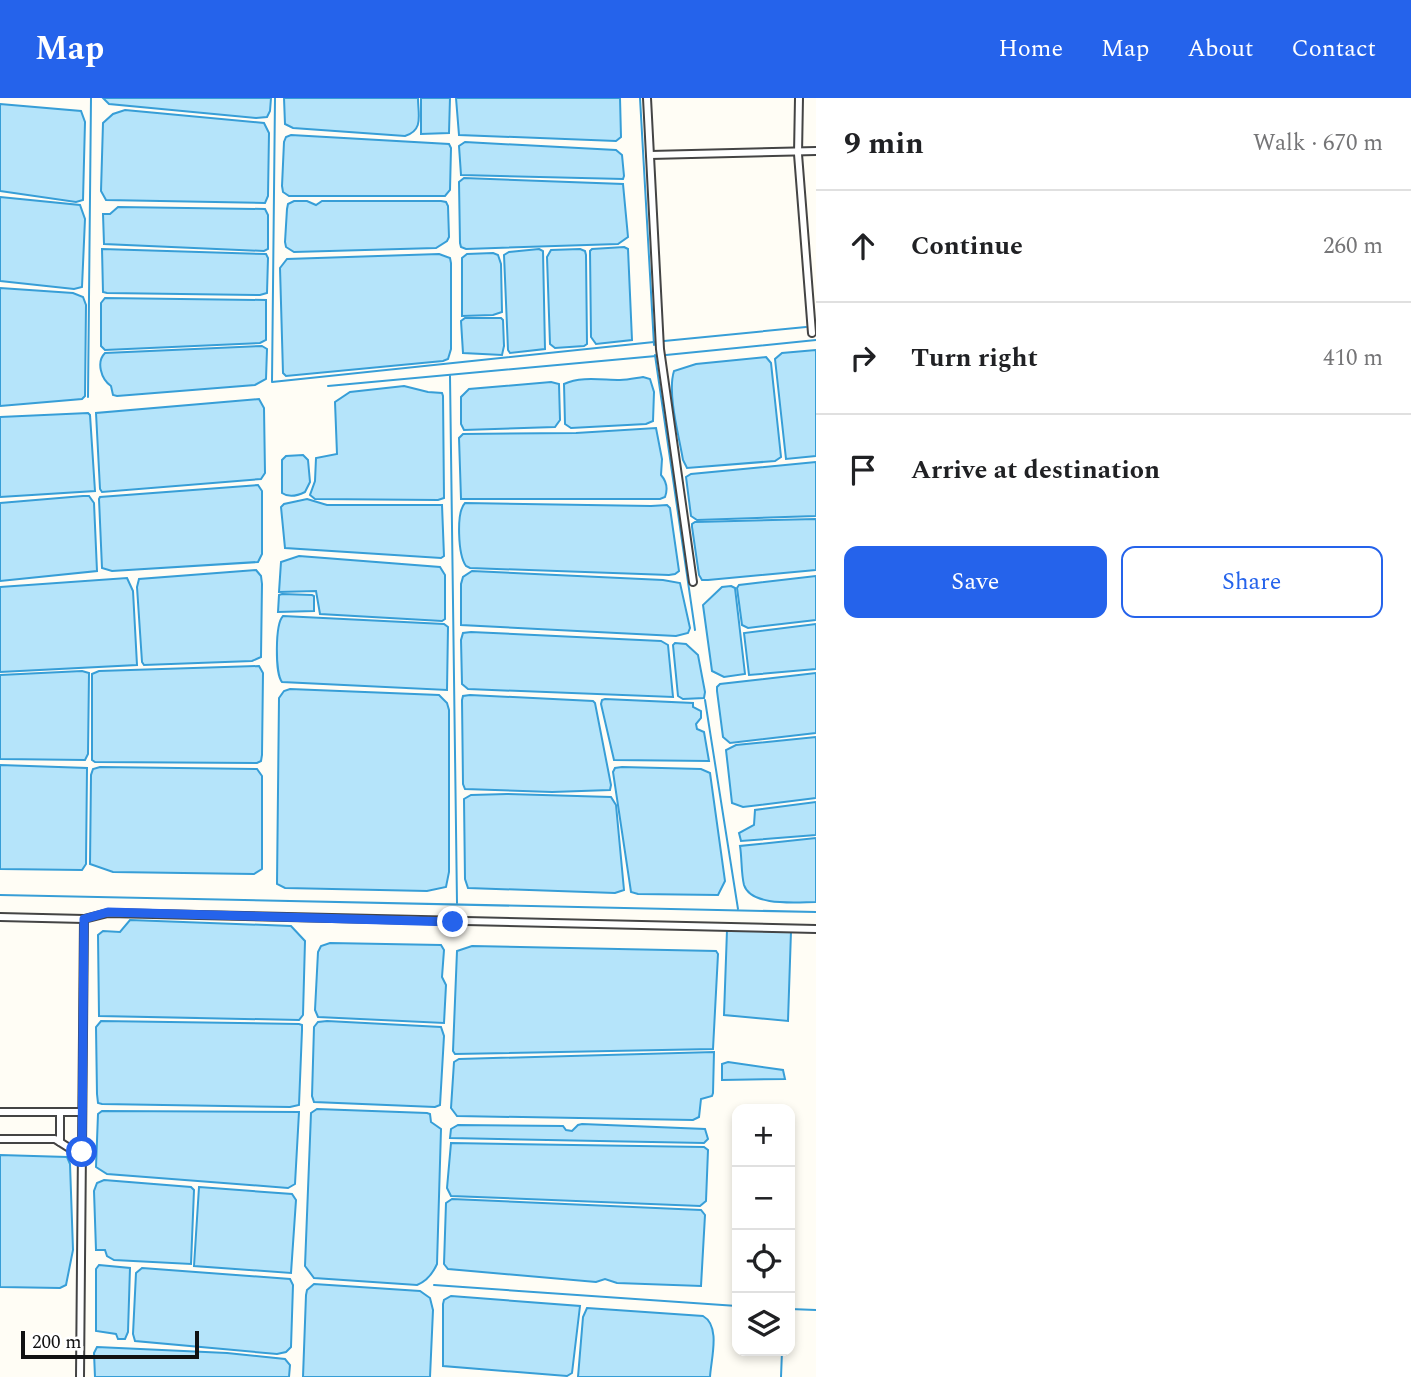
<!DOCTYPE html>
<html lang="en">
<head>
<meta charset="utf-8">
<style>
	body { margin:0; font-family:Spectral,serif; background:#f6f6f6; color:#202124 }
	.controls { position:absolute; right:21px; bottom:21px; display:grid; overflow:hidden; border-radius:14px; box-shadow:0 4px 10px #0003 }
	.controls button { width:63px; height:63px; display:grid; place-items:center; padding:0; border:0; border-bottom:2px solid #e0e0e0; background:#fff; color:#202124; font:35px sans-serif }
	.scale { position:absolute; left:21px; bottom:18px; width:178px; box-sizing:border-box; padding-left:7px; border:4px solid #111; border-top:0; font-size:19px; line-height:24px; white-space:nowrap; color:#111; -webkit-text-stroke:5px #fff; paint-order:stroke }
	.stop { position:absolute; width:21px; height:21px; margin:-16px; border:5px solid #2563eb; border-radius:50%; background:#fff }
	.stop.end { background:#2563eb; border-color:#fff; box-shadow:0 2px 7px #0008 }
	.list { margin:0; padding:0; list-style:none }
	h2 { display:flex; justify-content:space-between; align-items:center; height:91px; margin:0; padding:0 28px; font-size:30px }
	h2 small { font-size:23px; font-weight:400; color:#757577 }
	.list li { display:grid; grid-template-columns:46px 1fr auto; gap:21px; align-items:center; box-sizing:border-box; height:112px; padding:0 28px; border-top:2px solid #e0e0e0 }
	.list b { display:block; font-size:26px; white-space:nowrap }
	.list em { font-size:23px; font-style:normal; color:#757577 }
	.actions { display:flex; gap:14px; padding:21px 28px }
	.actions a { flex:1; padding:16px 0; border:2px solid #2563eb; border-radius:14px; text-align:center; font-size:24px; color:#2563eb }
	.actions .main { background:#2563eb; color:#fff }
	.icon { flex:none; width:38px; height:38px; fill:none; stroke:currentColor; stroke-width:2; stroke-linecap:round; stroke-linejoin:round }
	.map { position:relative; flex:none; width:816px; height:1279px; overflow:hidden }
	header { display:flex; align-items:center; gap:42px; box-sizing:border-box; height:98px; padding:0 35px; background:#2563eb; color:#fff }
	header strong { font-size:33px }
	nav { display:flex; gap:38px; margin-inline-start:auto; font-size:24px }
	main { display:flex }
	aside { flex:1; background:#fff }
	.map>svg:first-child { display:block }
</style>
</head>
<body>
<header>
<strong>Map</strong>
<nav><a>Home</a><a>Map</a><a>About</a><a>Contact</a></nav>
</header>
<main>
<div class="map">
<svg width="816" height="1279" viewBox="0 0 816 1279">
	<rect width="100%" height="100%" fill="#fffdf5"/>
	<!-- water -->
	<g fill="#b5e4fa" stroke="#379ed7" stroke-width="2">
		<path d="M 103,0 L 271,0 L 270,13 L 267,19 L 256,20 L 109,6 Z"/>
		<path d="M 284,0 L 418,0 C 418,17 424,32 405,38 L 293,30 L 285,26 Z"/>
		<path d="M 421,0 L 450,0 L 449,35 L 421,36 Z"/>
		<path d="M 456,0 L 620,0 L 621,39 L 616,43 L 459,37 Z"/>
		<path d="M 0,6 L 81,13 L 85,24 L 83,102 L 76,104 L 0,93 Z"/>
		<path d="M 125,12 L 264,25 L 269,35 L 268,98 L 265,105 L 106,102 L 101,93 L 103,25 L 113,16 Z"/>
		<path d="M 291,37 L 449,46 L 451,50 L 450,92 L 445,98 L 289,98 L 283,94 L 282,88 L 284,44 L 286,39 Z"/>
		<path d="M 465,44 L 616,52 L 622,57 L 624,78 L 623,81 L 461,77 L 459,48 Z"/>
		<path d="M 464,80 L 623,86 L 628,139 L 618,146 L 466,151 L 461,149 L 460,145 L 459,84 Z"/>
		<path d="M 0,99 L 80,107 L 85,121 L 82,189 L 74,191 L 0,183 Z"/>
		<path d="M 294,103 L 307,103 L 316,107 L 322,103 L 441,103 L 446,104 L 448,108 L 449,139 L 447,143 L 436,150 L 294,154 L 286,149 L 285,144 L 287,111 L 288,106 Z"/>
		<path d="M 118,109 L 265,111 L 268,117 L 268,151 L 264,153 L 104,146 L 103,116 L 110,116 Z"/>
		<path d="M 624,149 L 628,151 L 632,242 L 596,246 L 591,239 L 590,153 L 592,151 Z"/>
		<path d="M 102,151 L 266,156 L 268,160 L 267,195 L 260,197 L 107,195 L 103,194 Z"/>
		<path d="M 539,151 L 543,153 L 545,251 L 510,255 L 508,252 L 504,157 L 509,154 Z"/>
		<path d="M 580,151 L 585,153 L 586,157 L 587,246 L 584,248 L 555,250 L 550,246 L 547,159 L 551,152 Z"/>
		<path d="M 493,155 L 498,157 L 501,166 L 502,214 L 493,217 L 462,218 L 462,160 L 467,156 Z"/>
		<path d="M 439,156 L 450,160 L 451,165 L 451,251 L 448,261 L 443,263 L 286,278 L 283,275 L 280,170 L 287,161 Z"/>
		<path d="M 0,190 L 73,195 L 83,199 L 86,207 L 85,298 L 82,301 L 0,308 Z"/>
		<path d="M 105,200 L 266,202 L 266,242 L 260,245 L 105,252 L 101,248 L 101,205 Z"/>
		<path d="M 465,220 L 501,220 L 503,222 L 504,248 L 502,257 L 463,255 L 461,223 Z"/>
		<path d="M 262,248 L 267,251 L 266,281 L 255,287 L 117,298 L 113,297 L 111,288 C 101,281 96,264 105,255 Z"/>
		<path d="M 816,252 L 816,358 L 786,361 L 775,261 L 782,255 Z"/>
		<path d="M 766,259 L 771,265 L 781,359 L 775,363 L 687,370 L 683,362 C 679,338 667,295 674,273 L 696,266 Z"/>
		<path d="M 643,279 L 650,281 L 654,294 L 653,323 L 646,326 L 571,330 L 565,326 L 564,286 C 581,278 602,282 620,282 C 628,282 636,280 643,279 Z"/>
		<path d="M 551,284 L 559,286 L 560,322 L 555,329 L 464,332 L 461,326 L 461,299 L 469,291 Z"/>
		<path d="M 404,288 L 428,294 L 442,295 L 443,298 L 444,400 L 438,402 L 315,401 L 310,397 L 315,383 L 316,360 L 337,356 L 335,304 L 350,294 Z"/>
		<path d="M 259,301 L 264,310 L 265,375 L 261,381 L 102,394 L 100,391 L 96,315 Z"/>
		<path d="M 88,315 L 90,317 L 95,393 L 0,399 L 0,319 Z"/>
		<path d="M 656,330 L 662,361 L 661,377 C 667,384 668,391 665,399 L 660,401 L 461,401 L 459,340 L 463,336 L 576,335 Z"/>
		<path d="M 303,357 L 308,362 L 310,384 L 305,394 C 299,397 289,400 282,395 L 282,362 L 286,358 Z"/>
		<path d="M 816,364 L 816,418 L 697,422 L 691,418 L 686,379 L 691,376 Z"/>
		<path d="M 258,387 L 262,393 L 262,456 L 258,464 L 112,473 L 102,470 L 99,401 L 100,399 Z"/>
		<path d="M 83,398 L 89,398 L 94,405 L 97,473 L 0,483 L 0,405 Z"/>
		<path d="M 307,401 L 327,407 L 442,407 L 444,458 L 441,460 L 285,450 L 281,409 L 284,406 Z"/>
		<path d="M 465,405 L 651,408 L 667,407 L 670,410 L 679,473 L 675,476 L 669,477 L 470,470 L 466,468 C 458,457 456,414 465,405 Z"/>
		<path d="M 816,421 L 816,472 L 708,482 L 702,482 L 699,477 L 692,429 L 692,426 L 695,424 Z"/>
		<path d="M 299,458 L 440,469 L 445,477 L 445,521 L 442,523 L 320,516 L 316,493 L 279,494 L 281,464 Z"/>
		<path d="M 256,472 L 261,478 L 262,486 L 261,559 L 252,563 L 144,567 L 142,564 L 137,489 L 139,481 Z"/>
		<path d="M 472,473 L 663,482 L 680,485 L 690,530 L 688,535 L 676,538 L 461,527 L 461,486 L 463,479 Z"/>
		<path d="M 816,478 L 816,522 L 748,530 L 742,527 L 737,490 L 739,487 Z"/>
		<path d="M 127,480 L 133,493 L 137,567 L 0,574 L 0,489 Z"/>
		<path d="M 731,488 L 735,490 L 745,576 L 724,579 L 712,573 L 703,507 L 722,489 Z"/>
		<path d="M 282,496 L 312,497 L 314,498 L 314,513 L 278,514 L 279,497 Z"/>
		<path d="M 283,518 L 444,526 L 448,529 L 447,592 L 282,584 C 275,576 275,526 283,518 Z"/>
		<path d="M 816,526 L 816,571 L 749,577 L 744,535 Z"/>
		<path d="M 471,534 L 661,543 L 668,547 L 673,599 L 468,591 L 462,586 L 461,542 L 463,535 Z"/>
		<path d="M 675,545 L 686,546 L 698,557 L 705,594 L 704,600 L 683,601 L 678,598 L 673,547 Z"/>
		<path d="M 259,568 L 263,575 L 262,657 L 261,663 L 257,665 L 95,664 L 92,662 L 92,576 L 99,573 Z"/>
		<path d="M 82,573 L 89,575 L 88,656 L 85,662 L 0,661 L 0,577 Z"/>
		<path d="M 816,575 L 816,635 L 730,645 L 723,639 L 717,593 L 717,589 L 720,586 Z"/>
		<path d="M 290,591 L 439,597 L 447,605 L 449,612 L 449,774 L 446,789 L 427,793 L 285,790 L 277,786 L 279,600 L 284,593 Z"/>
		<path d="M 470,597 L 593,603 L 595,605 L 611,687 L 610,692 L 552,694 L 465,691 L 463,686 L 462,602 L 463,598 Z"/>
		<path d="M 605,601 L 693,605 L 693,609 L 701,613 L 701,620 L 696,626 L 697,631 L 704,634 L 709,663 L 614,662 L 601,606 L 602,602 Z"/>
		<path d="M 816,639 L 816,700 L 743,709 L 732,705 L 726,652 L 736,647 Z"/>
		<path d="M 0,667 L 87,670 L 86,766 L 82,772 L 0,771 Z"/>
		<path d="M 100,669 L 257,671 L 262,678 L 262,771 L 254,776 L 113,774 L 90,766 L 91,677 L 93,671 Z"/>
		<path d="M 622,669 L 701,671 L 710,675 L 725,783 L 718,797 L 638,796 L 631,794 L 613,674 L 615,670 Z"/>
		<path d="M 507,696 L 611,699 L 616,707 L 624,792 L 615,795 L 468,790 L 465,781 L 464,701 L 471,697 Z"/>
		<path d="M 816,704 L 816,737 L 741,743 L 739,735 L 754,727 L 755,712 Z"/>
		<path d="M 816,740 L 816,804 C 797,804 751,809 744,787 C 741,775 742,760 740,748 Z"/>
		<path d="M 130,822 L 291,828 L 305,843 L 303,917 L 299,922 L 99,918 L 98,837 L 103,833 L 120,834 Z"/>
		<path d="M 727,832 L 791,833 L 788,923 L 724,917 Z"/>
		<path d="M 330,845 L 441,847 L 444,852 L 442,879 L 446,887 L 444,925 L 318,919 L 315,912 L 318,854 L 321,848 Z"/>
		<path d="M 472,848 L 716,853 L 718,856 L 713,951 L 455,956 L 453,953 L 457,853 Z"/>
		<path d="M 101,923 L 299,926 L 302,927 L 302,932 L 299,1007 L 290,1009 L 102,1006 L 98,1005 L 97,996 L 96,929 Z"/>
		<path d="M 327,923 L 441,929 L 444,938 L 440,1007 L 435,1009 L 314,1004 L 312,998 L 314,929 L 318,924 Z"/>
		<path d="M 714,954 L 713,995 L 712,998 L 701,1001 L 699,1019 L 693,1022 L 457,1018 L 451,1010 L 454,964 L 459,961 Z"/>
		<path d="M 728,964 L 783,972 L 785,981 L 722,982 L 722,966 Z"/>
		<path d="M 317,1011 L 427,1015 L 430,1016 L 431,1024 L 441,1031 L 437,1166 C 433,1175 427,1183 417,1187 L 314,1180 L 305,1168 L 311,1015 Z"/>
		<path d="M 102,1013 L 299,1014 L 295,1086 L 288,1090 L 107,1076 L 96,1069 L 98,1016 Z"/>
		<path d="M 582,1026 L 705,1031 L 708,1041 L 704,1045 L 450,1040 L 451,1031 L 458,1027 L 563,1028 L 566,1032 L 572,1033 L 578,1027 Z"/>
		<path d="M 451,1045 L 704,1049 L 708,1052 L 706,1103 L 700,1108 L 451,1098 L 447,1090 Z"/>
		<path d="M 0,1057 L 67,1059 L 70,1066 L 73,1152 L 66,1187 L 60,1190 L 0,1189 Z"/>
		<path d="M 104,1082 L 191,1089 L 194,1092 L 191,1166 L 114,1162 L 107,1158 L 105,1152 L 96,1152 L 94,1093 L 97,1085 Z"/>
		<path d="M 199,1089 L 292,1096 L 296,1102 L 291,1175 L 194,1168 Z"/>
		<path d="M 452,1101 L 701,1112 L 705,1117 L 701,1188 L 617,1185 L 605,1181 L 596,1184 L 448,1171 L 444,1166 L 446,1105 Z"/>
		<path d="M 99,1167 L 130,1170 L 128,1234 L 125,1241 L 118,1241 L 116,1236 L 96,1233 L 96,1171 Z"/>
		<path d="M 142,1170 L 290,1181 L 293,1187 L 291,1249 L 286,1254 L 277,1256 L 135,1243 L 133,1236 L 136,1175 Z"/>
		<path d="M 314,1186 L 420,1193 L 430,1200 L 433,1212 L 430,1279 L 303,1279 L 306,1197 L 307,1192 Z"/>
		<path d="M 451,1198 L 580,1208 L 572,1275 L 567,1278 L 443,1268 L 443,1206 L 444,1202 Z"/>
		<path d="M 587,1210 L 703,1218 C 721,1228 711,1261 710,1279 L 578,1279 L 583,1219 Z"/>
		<path d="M 97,1249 L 227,1255 L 285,1261 L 290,1267 L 289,1279 L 95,1279 L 94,1255 Z"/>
	</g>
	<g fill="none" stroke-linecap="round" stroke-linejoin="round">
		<!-- stream -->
		<g stroke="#379ed7" stroke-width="2">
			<path d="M 275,0 L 272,284 L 654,244"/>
			<path d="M 640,0 L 654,247"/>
			<path d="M 664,243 L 806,229"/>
			<path d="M 655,257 L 695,532"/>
			<path d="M 666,257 L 816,242"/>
			<path d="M 450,278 L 457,805"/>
			<path d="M 328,288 L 656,258"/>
			<path d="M 88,299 L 91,0"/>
			<path d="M 705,602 L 738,811"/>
			<path d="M 0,797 L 816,814"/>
			<path d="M 434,1187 L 737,1208"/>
			<path d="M 790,1211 L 816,1212"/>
			<path d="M 781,1279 L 782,1253"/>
		</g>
		<defs>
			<g id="minor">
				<path d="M 647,0 L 660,251 L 693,484"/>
				<path d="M 799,0 L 798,56 L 812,235"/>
				<path d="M 650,57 L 816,53"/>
				<path d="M 0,819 L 84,821 L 108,815 L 816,831"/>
				<path d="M 0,1014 L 82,1014"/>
				<path d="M 60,1014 L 60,1044"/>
				<path d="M 0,1041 L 55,1041 L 74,1053 L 82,1054"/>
				<path d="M 80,1279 L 84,821"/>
			</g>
		</defs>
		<!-- minor casing -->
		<use href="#minor" stroke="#444" stroke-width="10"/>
		<!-- minor -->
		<use href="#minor" stroke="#fff" stroke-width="6"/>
	</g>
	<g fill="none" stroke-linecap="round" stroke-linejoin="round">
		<!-- route -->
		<path stroke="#2563eb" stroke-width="9" d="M 82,1054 L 84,821 L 108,814 L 453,824"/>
	</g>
</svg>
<div class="controls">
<button>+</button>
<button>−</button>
<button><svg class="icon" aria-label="locate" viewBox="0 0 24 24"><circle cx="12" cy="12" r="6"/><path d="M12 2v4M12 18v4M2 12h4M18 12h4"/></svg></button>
<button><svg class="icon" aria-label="layers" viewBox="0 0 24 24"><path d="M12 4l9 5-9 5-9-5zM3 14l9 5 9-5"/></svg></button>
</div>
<div class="scale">200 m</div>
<div class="stop" style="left:82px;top:1054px"></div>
<div class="stop end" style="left:453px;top:824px"></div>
</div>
<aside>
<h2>9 min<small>Walk · 670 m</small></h2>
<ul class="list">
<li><svg class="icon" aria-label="ahead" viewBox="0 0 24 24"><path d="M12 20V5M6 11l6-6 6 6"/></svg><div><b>Continue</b></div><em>260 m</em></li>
<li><svg class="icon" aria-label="right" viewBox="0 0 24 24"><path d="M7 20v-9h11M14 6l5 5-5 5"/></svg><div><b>Turn right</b></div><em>410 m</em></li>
<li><svg class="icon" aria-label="arrive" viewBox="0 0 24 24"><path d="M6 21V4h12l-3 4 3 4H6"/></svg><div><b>Arrive at destination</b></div></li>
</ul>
<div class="actions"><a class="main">Save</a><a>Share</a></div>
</aside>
</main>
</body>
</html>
